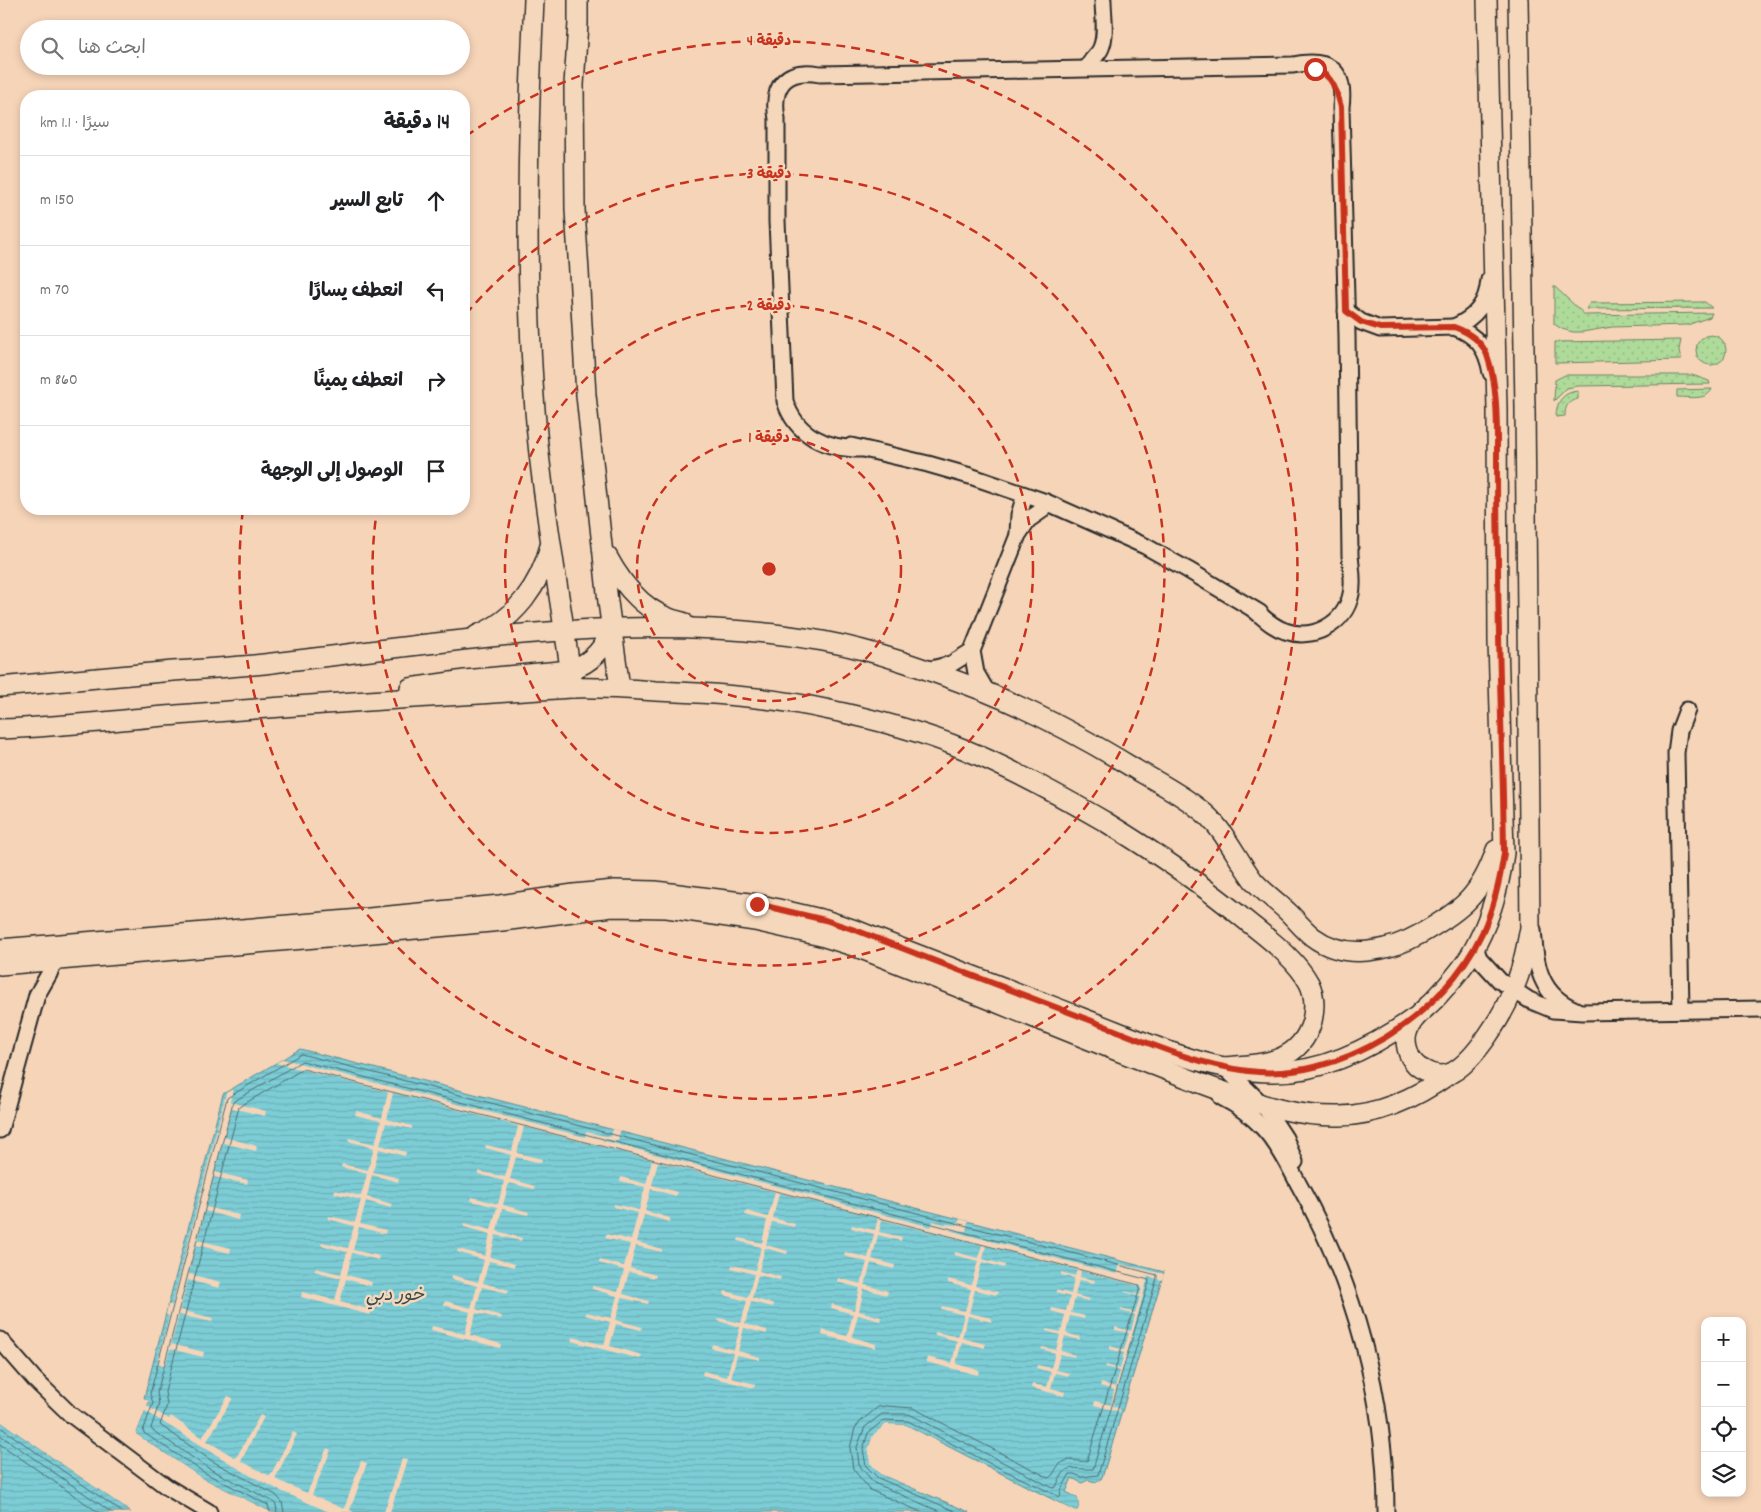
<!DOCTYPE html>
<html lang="ar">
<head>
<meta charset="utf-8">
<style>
	body { margin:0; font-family:Dekko,"Playpen Sans Arabic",sans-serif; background:#f6f6f6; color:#202124; direction:rtl }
	.controls { position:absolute; right:15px; bottom:15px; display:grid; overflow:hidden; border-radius:10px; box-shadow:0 2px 8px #0003 }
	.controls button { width:45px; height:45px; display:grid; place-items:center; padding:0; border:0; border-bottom:1px solid #e0e0e0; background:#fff; color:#202124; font:25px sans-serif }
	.stop { position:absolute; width:15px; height:15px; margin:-11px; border:4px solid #c8321e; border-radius:50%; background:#fff }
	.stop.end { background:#c8321e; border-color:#fff; box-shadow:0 1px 5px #0008 }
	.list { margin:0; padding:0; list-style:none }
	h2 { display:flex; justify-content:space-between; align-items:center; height:65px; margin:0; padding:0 20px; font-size:21px }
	h2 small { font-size:16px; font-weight:400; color:#757577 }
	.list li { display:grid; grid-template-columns:32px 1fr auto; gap:15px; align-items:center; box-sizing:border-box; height:90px; padding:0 20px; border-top:1px solid #e0e0e0 }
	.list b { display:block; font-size:19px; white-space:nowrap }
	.list em { font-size:16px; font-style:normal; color:#757577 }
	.icon { flex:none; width:28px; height:28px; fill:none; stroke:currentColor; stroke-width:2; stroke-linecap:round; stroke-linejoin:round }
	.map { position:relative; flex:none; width:1761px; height:1512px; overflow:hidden; direction:ltr }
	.search { position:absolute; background:#fff; box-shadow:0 2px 8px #0003; left:20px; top:20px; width:450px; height:55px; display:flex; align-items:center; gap:12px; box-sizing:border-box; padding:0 18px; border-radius:28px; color:#757577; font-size:19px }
	.panel { position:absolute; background:#fff; box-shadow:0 2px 8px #0003; left:20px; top:90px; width:450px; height:425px; border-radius:20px; direction:rtl }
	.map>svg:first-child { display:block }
</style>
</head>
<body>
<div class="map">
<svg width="1761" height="1512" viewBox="0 0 1761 1512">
	<defs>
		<pattern id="grass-dots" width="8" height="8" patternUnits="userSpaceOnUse" patternTransform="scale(1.25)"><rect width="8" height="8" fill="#aedb9a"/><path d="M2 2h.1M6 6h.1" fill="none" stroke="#96bc85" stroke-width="1.8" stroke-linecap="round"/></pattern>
		<pattern id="water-rules" width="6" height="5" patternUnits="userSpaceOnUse" patternTransform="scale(1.25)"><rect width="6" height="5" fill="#7ccdd6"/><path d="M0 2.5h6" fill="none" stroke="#6bb0b8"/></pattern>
	</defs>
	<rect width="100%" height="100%" fill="#f6d4b8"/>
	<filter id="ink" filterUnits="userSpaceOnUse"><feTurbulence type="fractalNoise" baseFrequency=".02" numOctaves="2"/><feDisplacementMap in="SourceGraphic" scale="10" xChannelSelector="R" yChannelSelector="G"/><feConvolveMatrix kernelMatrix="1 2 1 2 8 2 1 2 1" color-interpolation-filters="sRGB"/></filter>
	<g filter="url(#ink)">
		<!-- grass -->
		<g fill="url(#grass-dots)" stroke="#6c8362">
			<path d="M 1554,286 L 1585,315 L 1712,313 L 1710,317 L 1687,325 L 1612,327 L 1582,332 L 1573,332 L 1562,329 L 1554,324 Z"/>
			<path d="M 1705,302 L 1712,308 L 1586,309 L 1590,303 Z"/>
			<circle cx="1711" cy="350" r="15"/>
			<path d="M 1681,340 L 1679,350 L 1681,360 L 1555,363 L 1555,342 Z"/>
			<path d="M 1565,375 L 1692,375 L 1709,381 L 1710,384 L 1577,386 L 1567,388 L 1554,401 L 1555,380 Z"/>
			<path d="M 1712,389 C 1707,401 1688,397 1677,397 L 1677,390 Z"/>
			<path d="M 1578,391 L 1578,399 C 1568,401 1565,406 1565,416 L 1556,417 C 1556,402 1563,392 1578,391 Z"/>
		</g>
		<!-- water -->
		<g fill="url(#water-rules)" stroke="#5c8c92">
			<path d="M 300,1049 L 1164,1272 L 1102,1478 L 1096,1482 L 1088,1480 L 1082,1483 L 1072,1478 L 1066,1492 L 1078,1498 L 1079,1505 L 1078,1510 L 1075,1511 L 906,1425 L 886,1424 C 866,1441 862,1453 880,1474 L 969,1512 L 271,1512 L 202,1478 L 136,1434 L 149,1401 L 144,1398 L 223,1094 Z"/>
			<path d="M 0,1421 L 131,1512 L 0,1512 Z"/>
		</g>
		<!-- pier -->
		<g fill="#f6d4b8">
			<path d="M 283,1059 L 585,1137 L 586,1132 L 611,1137 L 613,1129 L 620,1131 L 618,1141 L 601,1140 L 931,1227 L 933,1221 L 944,1224 L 957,1225 L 960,1219 L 968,1221 L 966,1231 L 948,1230 L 1117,1274 L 1120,1264 L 1164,1274 L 1162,1280 L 1132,1273 L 1148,1277 L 1113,1406 L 1120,1409 L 1120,1412 L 1094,1405 L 1095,1401 L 1111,1405 L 1114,1390 L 1100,1386 L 1101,1383 L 1115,1387 L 1120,1371 L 1105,1367 L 1106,1365 L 1120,1369 L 1124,1353 L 1109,1349 L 1110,1346 L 1124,1350 L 1129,1333 L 1115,1330 L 1115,1327 L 1131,1331 L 1135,1315 L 1121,1311 L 1121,1309 L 1135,1313 L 1140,1297 L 1125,1292 L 1125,1291 L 1140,1295 L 1142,1287 L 1081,1271 L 1080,1277 L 1095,1280 L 1094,1283 L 1079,1280 L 1075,1295 L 1090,1299 L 1089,1301 L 1075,1298 L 1071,1313 L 1085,1316 L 1084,1319 L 1070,1316 L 1066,1333 L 1080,1337 L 1079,1340 L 1065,1336 L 1061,1351 L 1075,1355 L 1074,1357 L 1060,1354 L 1056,1370 L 1070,1373 L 1069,1376 L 1055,1373 L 1051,1388 L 1065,1392 L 1064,1396 L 1031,1388 L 1032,1384 L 1047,1387 L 1051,1372 L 1036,1368 L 1037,1365 L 1051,1368 L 1055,1353 L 1041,1349 L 1042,1347 L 1056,1350 L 1060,1335 L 1046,1331 L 1046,1329 L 1061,1332 L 1065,1315 L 1051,1311 L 1052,1308 L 1066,1311 L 1070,1297 L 1056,1293 L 1056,1290 L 1071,1294 L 1074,1278 L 1061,1275 L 1061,1272 L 1075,1276 L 1077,1270 L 986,1246 L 983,1259 L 1005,1265 L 1004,1268 L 982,1262 L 975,1286 L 998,1292 L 997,1295 L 975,1290 L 969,1313 L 992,1318 L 991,1322 L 968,1316 L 962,1338 L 985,1344 L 985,1348 L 962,1342 L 956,1364 L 979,1370 L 978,1375 L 926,1362 L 927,1357 L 952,1363 L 957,1341 L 935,1335 L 935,1332 L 958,1337 L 964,1315 L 941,1309 L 942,1306 L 965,1311 L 971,1289 L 948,1283 L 948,1279 L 971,1285 L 978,1261 L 954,1255 L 955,1252 L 978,1258 L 982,1245 L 882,1220 L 879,1232 L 902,1237 L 901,1241 L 878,1235 L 872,1259 L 895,1265 L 894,1269 L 871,1263 L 865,1285 L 888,1291 L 887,1295 L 864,1289 L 859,1311 L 881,1317 L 880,1321 L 858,1315 L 852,1337 L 876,1344 L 875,1348 L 822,1335 L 823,1330 L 847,1336 L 853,1314 L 831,1308 L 832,1304 L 854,1310 L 860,1288 L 837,1282 L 838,1278 L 861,1284 L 867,1262 L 844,1256 L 845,1252 L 868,1258 L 874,1234 L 851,1228 L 852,1225 L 875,1230 L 878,1218 L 779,1193 L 773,1218 L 795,1224 L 794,1227 L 772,1222 L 766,1245 L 788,1251 L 787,1254 L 765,1248 L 759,1271 L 781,1277 L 780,1280 L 758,1275 L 752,1298 L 774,1304 L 773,1307 L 751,1302 L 745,1324 L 767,1330 L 767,1334 L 744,1328 L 738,1351 L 760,1357 L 760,1360 L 737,1355 L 731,1378 L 755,1384 L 754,1388 L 702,1375 L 703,1371 L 727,1377 L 733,1353 L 711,1348 L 712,1344 L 734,1350 L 740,1327 L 718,1321 L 719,1318 L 741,1323 L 747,1301 L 724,1295 L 725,1291 L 748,1297 L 754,1274 L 731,1268 L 732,1265 L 755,1270 L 761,1247 L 738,1241 L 739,1238 L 762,1243 L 767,1220 L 745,1215 L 746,1211 L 768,1217 L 775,1192 L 658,1162 L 652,1185 L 677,1192 L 676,1196 L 651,1189 L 645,1211 L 670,1218 L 670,1222 L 644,1215 L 637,1242 L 662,1249 L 662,1252 L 636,1246 L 630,1268 L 656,1275 L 655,1278 L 629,1272 L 623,1294 L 649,1301 L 648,1304 L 622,1298 L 616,1320 L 642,1327 L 641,1330 L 616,1324 L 610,1346 L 642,1355 L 640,1359 L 571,1341 L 573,1337 L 604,1345 L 610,1322 L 585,1315 L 586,1312 L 611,1318 L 617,1296 L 592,1289 L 592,1286 L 618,1292 L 624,1270 L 599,1263 L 599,1260 L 624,1266 L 630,1244 L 605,1238 L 606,1234 L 631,1240 L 638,1213 L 613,1207 L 614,1204 L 639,1210 L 645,1187 L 620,1181 L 621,1177 L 646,1184 L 652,1160 L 524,1127 L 517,1153 L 542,1159 L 541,1163 L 516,1157 L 510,1179 L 535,1186 L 534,1189 L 509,1183 L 503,1205 L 529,1212 L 528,1215 L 502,1209 L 497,1231 L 522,1238 L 521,1241 L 496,1235 L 490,1257 L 515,1264 L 514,1267 L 489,1261 L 483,1283 L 509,1290 L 508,1293 L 482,1287 L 476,1309 L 502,1316 L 501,1319 L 476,1313 L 470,1335 L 501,1344 L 500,1348 L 431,1330 L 432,1326 L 465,1334 L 470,1312 L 444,1305 L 445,1301 L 471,1308 L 477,1286 L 451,1279 L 452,1275 L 478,1282 L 484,1260 L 457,1252 L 458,1249 L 485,1256 L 490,1234 L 464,1227 L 465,1223 L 491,1230 L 497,1207 L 471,1201 L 472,1197 L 498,1204 L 504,1181 L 478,1174 L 478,1171 L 505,1177 L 511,1155 L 485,1148 L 486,1145 L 512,1151 L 518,1126 L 393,1093 L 387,1119 L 412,1126 L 412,1129 L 386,1123 L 380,1145 L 406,1152 L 405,1156 L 379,1149 L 373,1172 L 399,1178 L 398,1182 L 372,1175 L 367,1197 L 392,1204 L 391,1208 L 366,1201 L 360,1224 L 386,1230 L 385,1234 L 359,1227 L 353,1250 L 379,1256 L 378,1260 L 352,1253 L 347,1275 L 372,1282 L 371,1286 L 346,1279 L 340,1302 L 372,1310 L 370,1315 L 301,1297 L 302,1292 L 335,1300 L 341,1278 L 314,1271 L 315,1268 L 341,1274 L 347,1252 L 321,1245 L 322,1242 L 348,1248 L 354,1226 L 328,1219 L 329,1216 L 355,1222 L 361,1200 L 334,1193 L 335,1190 L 361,1196 L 367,1174 L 341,1167 L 342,1164 L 368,1170 L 374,1148 L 348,1141 L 349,1138 L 375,1144 L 381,1121 L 355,1115 L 356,1111 L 382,1118 L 388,1092 L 276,1063 Z"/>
			<path d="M 233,1089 L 230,1102 L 266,1111 L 265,1116 L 232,1108 L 224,1137 L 257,1146 L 256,1151 L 223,1143 L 215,1172 L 248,1180 L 247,1184 L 214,1177 L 206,1207 L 239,1215 L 238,1220 L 205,1211 L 198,1240 L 231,1248 L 230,1253 L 196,1245 L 189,1274 L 221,1282 L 219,1288 L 188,1280 L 180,1310 L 213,1318 L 212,1322 L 179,1315 L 171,1344 L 204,1352 L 203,1357 L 170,1349 L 165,1366 L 157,1363 L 169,1316 L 166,1315 L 168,1305 L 172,1305 L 226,1093 Z"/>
			<path d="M 228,1396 L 233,1398 L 207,1441 L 236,1458 L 260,1415 L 264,1417 L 241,1461 L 270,1476 L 293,1432 L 297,1434 L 275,1479 L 307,1493 L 327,1448 L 331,1450 L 312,1495 L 344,1509 L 361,1461 L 367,1463 L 350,1510 L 354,1512 L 329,1512 L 281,1491 L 251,1476 L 145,1411 L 136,1434 L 202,1478 L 271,1512 L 264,1512 L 201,1480 L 134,1435 L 146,1402 L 142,1397 L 149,1401 L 147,1406 L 169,1419 L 171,1416 L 202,1438 Z"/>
			<path d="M 0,1418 L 133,1510 L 134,1512 L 131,1512 L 0,1421 Z"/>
			<path d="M 886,1424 L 906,1425 L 987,1468 L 1075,1511 L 1078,1510 L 1079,1506 L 1078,1498 L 1080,1500 L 1082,1505 L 1080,1511 L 1071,1512 L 905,1428 L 887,1427 L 875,1436 L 871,1450 L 873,1461 L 881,1472 L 970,1510 L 972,1512 L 880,1474 L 870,1463 L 868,1449 L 873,1435 Z"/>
			<path d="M 402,1459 L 407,1460 L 390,1512 L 384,1512 Z"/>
		</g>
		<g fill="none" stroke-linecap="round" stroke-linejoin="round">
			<!-- shore -->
			<g stroke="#4b6c6f" stroke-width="1">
				<path d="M 0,1427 L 122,1512"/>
				<path d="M 0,1435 L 111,1512"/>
				<path d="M 0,1444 L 98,1512"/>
				<path d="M 270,1512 L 268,1505 L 205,1473 L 144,1433 L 143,1431 L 153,1403 L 150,1394 L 227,1098 L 301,1054 L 1157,1275 L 1157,1278 L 1098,1475 L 1082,1477 L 1074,1474 L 1070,1474 L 1061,1490 L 1060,1497 L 989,1463 L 908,1421 L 884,1420 L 868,1433 L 863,1449 L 866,1466 L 878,1478 L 957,1512"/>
				<path d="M 277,1512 L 276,1505 L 272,1501 L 208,1468 L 152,1430 L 151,1428 L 159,1404 L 157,1393 L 233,1102 L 302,1061 L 1149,1280 L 1149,1282 L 1093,1469 C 1068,1470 1068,1461 1056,1487 L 1053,1488 L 909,1414 L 882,1414 L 865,1427 L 857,1447 L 859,1465 L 874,1483 L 941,1512"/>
				<path d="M 284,1512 L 282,1502 L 276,1495 L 212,1461 L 160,1425 L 167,1405 L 165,1392 L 239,1107 L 303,1069 L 1139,1285 L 1140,1288 L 1087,1461 C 1077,1463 1069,1456 1059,1465 C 1055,1469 1054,1475 1049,1478 L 913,1408 L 886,1406 L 878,1407 L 861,1421 L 855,1428 L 850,1448 L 853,1469 L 870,1490 L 921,1512"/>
			</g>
			<defs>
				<g id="minor">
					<path d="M 1088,68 C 1089,60 1098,56 1101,48 C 1107,34 1103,15 1103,0"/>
					<path d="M 1346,311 L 1361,322 L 1380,329 L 1454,327 C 1477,335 1487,349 1491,373"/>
					<path d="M 1454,327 C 1475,318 1487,304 1489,280"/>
					<path d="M 851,446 L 928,464 L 970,476 L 1046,502 L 1145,546 L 1188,570 L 1260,613"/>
					<path d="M 861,449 C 827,449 796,436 785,401 L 777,221 L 777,119 C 771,85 786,68 820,74 L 1293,65 C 1328,58 1346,69 1341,107 L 1347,336 L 1350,555 C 1351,568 1354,582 1351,594 C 1345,624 1313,641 1285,631 C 1272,627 1263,617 1253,609"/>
					<path d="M 1018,533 L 1019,515 L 1025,495"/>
					<path d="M 928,670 L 951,664 L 972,651"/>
					<path d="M 987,692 L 976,673 L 972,651 L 1018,535 L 1028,520 L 1041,511 L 1046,502"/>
					<path d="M 1533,930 C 1536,965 1539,995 1576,1010"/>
					<path d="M 1475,946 L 1479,958 L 1500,981 L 1529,1000 L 1553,1010 L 1582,1012 L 1761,1009"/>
					<path d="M 1681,1010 L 1676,753 L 1679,731 L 1687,710"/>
					<path d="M 1224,1067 L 1264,1106 L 1285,1138 L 1295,1162"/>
					<path d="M 1221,1097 C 1237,1105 1251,1115 1263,1128 C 1278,1144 1288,1164 1298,1183 C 1354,1281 1386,1399 1386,1512"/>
					<path d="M 0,1130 L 37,995 L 49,974 L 54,961"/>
					<path d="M 0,1340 L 35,1380 L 70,1414 L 167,1487 L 209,1512"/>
				</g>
				<g id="major">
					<path d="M 534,0 C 527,144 524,290 537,434 C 545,519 561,603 573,688"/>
					<path d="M 578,0 L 578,23 L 574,85 L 575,210 L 579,272 L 586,395 L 608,602 L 620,688"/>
					<path d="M 1487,0 L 1497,409 L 1498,641 L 1504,853 C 1499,890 1489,924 1470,956 C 1460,972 1448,985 1436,998 C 1425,1010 1407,1020 1406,1039 C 1406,1052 1412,1065 1424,1070 C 1432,1075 1444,1077 1453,1072 C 1476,1059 1503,1015 1513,990 C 1522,971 1526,949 1530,928 L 1525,408 L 1518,0"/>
					<path d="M 607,556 C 623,586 648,616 683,622"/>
					<path d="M 477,635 C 515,620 540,585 550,546"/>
					<path d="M 0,687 C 58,682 115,676 173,671 C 203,669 233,667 264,664 C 449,643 637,608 823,641 C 877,651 929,670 981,690 C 1034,711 1086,739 1135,769 C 1156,781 1179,793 1198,808 C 1223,826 1235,856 1253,880 C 1263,892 1278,902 1289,913 C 1297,921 1304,930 1313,937 C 1345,961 1389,952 1422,933 C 1462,910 1481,895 1496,850"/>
					<path d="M 410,688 L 465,680 L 570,670 C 591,663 605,649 611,627"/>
					<path d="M 0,729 C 59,727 118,720 177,715 C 278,707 378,700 479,694 C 509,692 540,690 571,688 C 600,687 628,689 656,691 C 712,693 770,697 825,709 C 874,719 921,731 966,750 C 1014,770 1059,795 1104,821 C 1155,852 1203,885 1249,923 C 1270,940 1296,959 1309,983 C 1315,995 1315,1008 1312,1021 C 1300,1064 1261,1064 1224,1067"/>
					<path d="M 0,949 L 349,920 L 500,905 L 574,894 L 615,890 L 655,891 L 757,904 L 825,920 L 858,931 C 932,961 1006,988 1080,1017 C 1141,1040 1205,1072 1272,1072 C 1324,1073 1373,1047 1414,1018"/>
					<path d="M 0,965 L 351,935 L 502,921 L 612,907 L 667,908 L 755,921 L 821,936 L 853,946 C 942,980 1031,1017 1120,1052 C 1154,1065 1188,1079 1222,1091 C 1261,1105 1298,1117 1340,1116 C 1380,1115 1419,1096 1451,1073"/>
				</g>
			</defs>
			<!-- minor casing -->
			<use href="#minor" stroke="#2b2b2b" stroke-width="19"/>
			<!-- major casing -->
			<use href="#major" stroke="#2b2b2b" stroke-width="22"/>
			<!-- minor -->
			<use href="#minor" stroke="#f5d8bb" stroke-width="15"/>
			<!-- major -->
			<use href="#major" stroke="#f5d8bb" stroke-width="19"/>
		</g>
	</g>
	<g fill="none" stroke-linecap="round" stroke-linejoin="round" filter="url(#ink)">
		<!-- route -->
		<path stroke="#c8321e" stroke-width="6" d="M 757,904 L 825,920 L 858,931 C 934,961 1011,990 1087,1019 C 1139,1039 1192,1064 1248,1071 C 1341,1083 1444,1015 1482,933 C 1494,907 1500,881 1504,853 C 1503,753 1498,654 1498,555 C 1497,522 1497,489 1497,456 C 1497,424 1498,386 1487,355 C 1481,340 1468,332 1454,327 L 1380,328 L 1361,322 L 1346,311 L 1341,107 C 1336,89 1333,76 1315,69"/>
	</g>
	<!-- distance rings -->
	<g fill="none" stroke="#c8321e" stroke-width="2.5" stroke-dasharray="9 6">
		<circle cx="769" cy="569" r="132"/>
		<circle cx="769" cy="569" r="264"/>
		<path d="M466 314A396 396 0 1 1 377 510"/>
		<path d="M466 136A529 529 0 1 1 243 509"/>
	</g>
	<g text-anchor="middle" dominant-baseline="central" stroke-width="5" stroke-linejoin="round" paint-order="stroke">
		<!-- water labels -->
		<g font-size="18" font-style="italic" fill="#3b4b4d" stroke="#f5d8bb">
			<text x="395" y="1296">خور دبي</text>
		</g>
	</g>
	<circle cx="769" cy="569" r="8" fill="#c8321e" stroke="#f5d8bb" stroke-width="2.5"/>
	<g font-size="15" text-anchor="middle" font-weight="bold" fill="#c8321e" stroke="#f5d8bb" stroke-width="5" stroke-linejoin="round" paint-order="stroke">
		<text x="769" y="45">4 دقيقة</text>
		<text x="769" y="178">3 دقيقة</text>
		<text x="769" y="310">2 دقيقة</text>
		<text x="769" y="442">1 دقيقة</text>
	</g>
</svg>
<div class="controls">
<button>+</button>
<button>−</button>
<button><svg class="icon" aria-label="locate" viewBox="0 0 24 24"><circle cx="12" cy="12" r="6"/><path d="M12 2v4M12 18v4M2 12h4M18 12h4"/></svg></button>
<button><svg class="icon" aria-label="layers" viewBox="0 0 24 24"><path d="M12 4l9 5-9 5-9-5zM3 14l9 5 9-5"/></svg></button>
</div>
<div class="stop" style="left:1315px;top:69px"></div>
<div class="stop end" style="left:757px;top:904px"></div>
<div class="search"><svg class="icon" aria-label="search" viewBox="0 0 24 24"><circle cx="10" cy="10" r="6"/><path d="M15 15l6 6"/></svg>ابحث هنا</div>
<section class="panel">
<h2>14 دقيقة<small>سيرًا · 1.1 km</small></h2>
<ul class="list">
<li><svg class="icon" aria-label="ahead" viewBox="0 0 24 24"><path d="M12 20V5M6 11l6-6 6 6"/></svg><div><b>تابع السير</b></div><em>150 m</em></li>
<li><svg class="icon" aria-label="left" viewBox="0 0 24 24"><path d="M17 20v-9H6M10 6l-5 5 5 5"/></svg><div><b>انعطف يسارًا</b></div><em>70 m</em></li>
<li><svg class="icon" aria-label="right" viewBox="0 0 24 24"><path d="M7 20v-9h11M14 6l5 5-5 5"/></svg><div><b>انعطف يمينًا</b></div><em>860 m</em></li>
<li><svg class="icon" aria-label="arrive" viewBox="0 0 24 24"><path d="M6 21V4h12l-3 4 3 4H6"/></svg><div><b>الوصول إلى الوجهة</b></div></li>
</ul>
</section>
</div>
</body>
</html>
